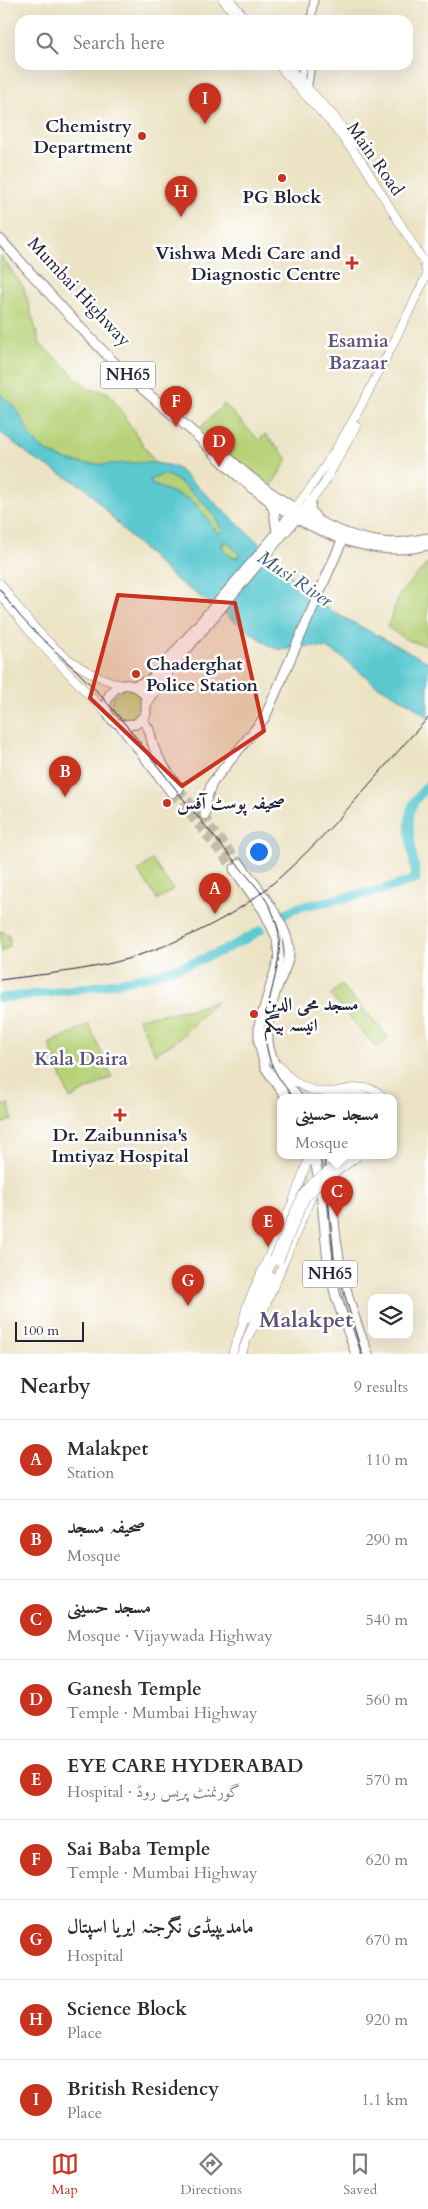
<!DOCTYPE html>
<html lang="en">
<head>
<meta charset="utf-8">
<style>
	body { margin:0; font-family:Cardo,Amiri,serif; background:#f2f2f3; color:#2b2b33 }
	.controls { position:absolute; right:15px; bottom:15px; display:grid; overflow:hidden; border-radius:10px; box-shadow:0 5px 20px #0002 }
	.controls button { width:45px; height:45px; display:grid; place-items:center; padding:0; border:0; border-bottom:1px solid #e1e1e2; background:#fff; color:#2b2b33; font:25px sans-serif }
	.scale { position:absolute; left:15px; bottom:12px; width:69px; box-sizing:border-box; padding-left:5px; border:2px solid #22223b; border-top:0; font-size:14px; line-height:18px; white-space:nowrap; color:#22223b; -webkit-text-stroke:4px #fff; paint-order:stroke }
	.you { position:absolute; left:258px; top:851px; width:18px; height:18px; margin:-12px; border:4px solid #fff; border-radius:50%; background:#1a73e8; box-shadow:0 0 0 8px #1a73e833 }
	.badge { display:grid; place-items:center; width:32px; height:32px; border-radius:50%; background:#c8321e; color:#fff; font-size:16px; font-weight:700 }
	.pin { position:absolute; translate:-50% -41px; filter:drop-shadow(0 1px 2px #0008) }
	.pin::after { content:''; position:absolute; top:26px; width:18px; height:15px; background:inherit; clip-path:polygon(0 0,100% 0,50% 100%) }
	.popup { position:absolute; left:277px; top:1094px; width:120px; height:65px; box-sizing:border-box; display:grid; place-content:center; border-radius:10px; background:#fff; filter:drop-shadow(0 1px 4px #0005); font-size:16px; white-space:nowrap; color:#7c7c81 }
	.popup b { font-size:19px; color:#2b2b33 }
	.popup::after { content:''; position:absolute; left:50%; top:100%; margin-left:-10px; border:10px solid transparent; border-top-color:#fff }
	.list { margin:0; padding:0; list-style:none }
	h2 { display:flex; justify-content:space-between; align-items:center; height:65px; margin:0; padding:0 20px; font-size:21px }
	h2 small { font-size:16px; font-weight:400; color:#7c7c81 }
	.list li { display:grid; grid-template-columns:32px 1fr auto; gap:15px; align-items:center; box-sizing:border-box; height:80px; padding:0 20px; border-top:1px solid #e1e1e2 }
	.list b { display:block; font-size:19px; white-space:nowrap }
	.list p { margin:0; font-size:16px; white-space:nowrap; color:#7c7c81 }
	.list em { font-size:16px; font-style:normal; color:#7c7c81 }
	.icon { flex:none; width:28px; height:28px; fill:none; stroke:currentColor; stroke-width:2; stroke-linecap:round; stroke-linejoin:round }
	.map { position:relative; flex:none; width:428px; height:1354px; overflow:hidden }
	.search { position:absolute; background:#fff; box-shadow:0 5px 20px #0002; left:15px; right:15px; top:15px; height:55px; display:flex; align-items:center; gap:12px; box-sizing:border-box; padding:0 18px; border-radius:15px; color:#7c7c81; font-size:19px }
	.sheet { height:785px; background:#fff }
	nav { display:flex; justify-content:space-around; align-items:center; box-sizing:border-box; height:70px; border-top:1px solid #e1e1e2; background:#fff; font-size:14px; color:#7c7c81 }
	nav a { display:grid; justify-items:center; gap:2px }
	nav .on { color:#c8321e }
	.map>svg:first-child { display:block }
</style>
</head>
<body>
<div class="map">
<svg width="428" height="1354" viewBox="0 0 428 1354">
	<rect width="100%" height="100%" fill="#fff"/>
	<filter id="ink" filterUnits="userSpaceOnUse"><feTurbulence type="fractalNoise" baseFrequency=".02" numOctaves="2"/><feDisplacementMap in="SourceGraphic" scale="10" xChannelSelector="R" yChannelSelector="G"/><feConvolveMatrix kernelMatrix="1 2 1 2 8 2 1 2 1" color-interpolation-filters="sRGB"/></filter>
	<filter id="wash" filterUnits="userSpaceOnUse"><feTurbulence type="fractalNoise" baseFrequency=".0096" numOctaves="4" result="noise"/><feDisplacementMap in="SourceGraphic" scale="20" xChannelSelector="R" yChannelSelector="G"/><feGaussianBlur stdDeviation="1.12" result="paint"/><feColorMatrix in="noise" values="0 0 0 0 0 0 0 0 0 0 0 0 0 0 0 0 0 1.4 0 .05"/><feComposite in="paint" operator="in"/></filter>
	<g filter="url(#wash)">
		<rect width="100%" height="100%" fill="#ece3c4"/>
		<!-- green -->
		<g fill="#b6d176" stroke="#6c7a58">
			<path d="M 0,255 L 24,288 L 40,344 L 89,389 L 108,392 L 156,464 C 115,464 62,473 31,438 C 24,430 23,418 17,410 C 13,404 5,399 0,394 Z"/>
			<path d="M 224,404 L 259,440 L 265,434 L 288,459 L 271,487 L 235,461 L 200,428 Z"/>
			<path d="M 164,474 C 183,480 218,513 222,532 L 218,533 L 196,504 L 189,499 L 151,484 L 150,480 Z"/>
			<path d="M 228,542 L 240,555 L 239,557 C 230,558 225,554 221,546 L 222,543 Z"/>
			<path d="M 428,563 L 428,646 L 407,640 L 387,627 L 401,592 Z"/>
			<circle cx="127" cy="705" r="16"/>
			<path d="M 152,860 L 173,889 L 158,900 L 138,871 Z"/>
			<path d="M 0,931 L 8,934 L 10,941 L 9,947 L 1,952 Z"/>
			<path d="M 341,985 L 389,1037 L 377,1048 L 330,995 Z"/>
			<path d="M 217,1001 L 178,1040 L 155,1054 L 138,1018 L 191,1009 Z"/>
			<path d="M 89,1024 L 112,1077 L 70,1099 L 49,1044 Z"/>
			<path d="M 9,1104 L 12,1120 L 0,1124 L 0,1106 Z"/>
		</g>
		<!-- water -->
		<path fill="#5cc9d1" stroke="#3f7686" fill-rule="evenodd" d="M 0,394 C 5,399 13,404 17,410 C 27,425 26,435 42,448 C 86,480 134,452 177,468 L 272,555 L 308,596 L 335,613 L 428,662 L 428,718 L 411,704 L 376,685 L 339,655 L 326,648 L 311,646 L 281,650 L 270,646 L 175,579 L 126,533 L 86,488 L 36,460 L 0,432 ZM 164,474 C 183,480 218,513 222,532 L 218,533 L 196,504 L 189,499 L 151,484 L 150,480 ZM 228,542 L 240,555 L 239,557 L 231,557 L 224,551 L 222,543 Z"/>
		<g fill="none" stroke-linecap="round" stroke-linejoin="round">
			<!-- river -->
			<g stroke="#5cc9d1" stroke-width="9">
				<path d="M 282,916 L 295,908 L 382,890 L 416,879 C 414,857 404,822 413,804 C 417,797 423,791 428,785"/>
				<path d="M 0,998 C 90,989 182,979 261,930"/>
			</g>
		</g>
	</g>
	<g filter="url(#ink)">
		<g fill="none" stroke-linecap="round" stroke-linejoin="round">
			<!-- highway-tunnel -->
			<g stroke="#c4bca9" stroke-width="9" stroke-dasharray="9 4.5" stroke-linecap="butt">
				<path d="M 179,789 L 206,822"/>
				<path d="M 172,793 L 234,869"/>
				<path d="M 205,815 L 209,826 L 240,864"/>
			</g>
			<defs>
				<g id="secondary">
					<path d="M 311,20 L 314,0"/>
					<path d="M 300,84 L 303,65"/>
					<path d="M 307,91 L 311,65"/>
				</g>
				<g id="primary">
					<path d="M 223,0 L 240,20"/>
					<path d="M 230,0 L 247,20"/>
					<path d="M 278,65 L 330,122 L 362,162 L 424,262 L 427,275 C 387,355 351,436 296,507"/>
					<path d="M 286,65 L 334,116 L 354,144"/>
					<path d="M 303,511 L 324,484 L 356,426"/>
					<path d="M 0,583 C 31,628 68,671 122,685"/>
					<path d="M 0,595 L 36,639 L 108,715"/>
					<path d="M 279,1066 C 290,1080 307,1092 325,1092 C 345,1093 368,1078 384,1098"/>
					<path d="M 343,1098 L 359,1095 L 372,1098"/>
					<path d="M 247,1318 L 274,1258"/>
					<path d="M 248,1336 L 262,1314 L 313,1193"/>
					<path d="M 232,1354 L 241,1329 L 247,1305 L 293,1201 L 307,1163 L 314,1158"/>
					<path d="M 241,1354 L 272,1277"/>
				</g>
				<g id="highway">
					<path d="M 0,239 C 45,288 89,340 138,385 C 156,401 175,416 193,432 C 204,442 214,454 225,464 C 274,511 357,564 428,545"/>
					<path d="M 218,448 C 258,488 325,535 382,542 C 398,544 413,541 428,538"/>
					<path d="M 311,500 L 310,509 L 316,518"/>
					<path d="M 270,502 L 274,511 L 277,533"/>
					<path d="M 134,686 L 150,680 L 156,674 L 273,538 L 294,510"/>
					<path d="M 148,702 L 165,675 L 300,514"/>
					<path d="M 142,720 C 153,731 149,736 154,748 C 160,763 171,776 179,789"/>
					<path d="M 120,725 L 136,724 L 146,714 L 146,697 C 125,663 85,708 120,725 L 172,793"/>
					<path d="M 205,815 L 205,803 L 212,783 L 265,717 L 345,534"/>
					<path d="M 240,864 C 255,885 291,927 289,954 C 288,965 280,979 276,990 C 260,1039 266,1059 298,1098"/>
					<path d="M 234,869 L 264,911 L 277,938 L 279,958 L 259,1025 L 259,1042 L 265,1067 L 287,1098"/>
					<path d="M 314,1156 L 321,1190 L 328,1263 L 336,1297 L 356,1354"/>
					<path d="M 325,1156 C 334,1183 332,1211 336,1239 C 341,1279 353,1317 368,1354"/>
				</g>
			</defs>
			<!-- secondary casing -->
			<use href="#secondary" stroke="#878280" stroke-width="9"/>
			<!-- primary casing -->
			<use href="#primary" stroke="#878280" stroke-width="9"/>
			<!-- highway casing -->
			<use href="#highway" stroke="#878280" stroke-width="11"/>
			<!-- secondary -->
			<use href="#secondary" stroke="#fff" stroke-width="7"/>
			<!-- primary -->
			<use href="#primary" stroke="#fff" stroke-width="8"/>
			<!-- highway -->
			<use href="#highway" stroke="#fff" stroke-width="9"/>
			<!-- rail -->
			<g stroke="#22223b" stroke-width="1">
				<path d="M 0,589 C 23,627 58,651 88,682 C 127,722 158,768 193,811 C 208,829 222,846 237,864 C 251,881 266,895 274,916 C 293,962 255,1006 268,1053 C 272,1071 283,1084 294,1098"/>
				<path d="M 0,980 C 42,974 87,971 127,959 C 175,944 227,921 266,889 C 325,841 376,774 428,718"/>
				<path d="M 324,1156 L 334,1258 L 362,1354"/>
			</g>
			<defs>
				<g id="primary-bridge">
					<path d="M 274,1258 L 302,1195 L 312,1183 L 348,1156"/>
					<path d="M 279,1261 L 305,1199 L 317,1186 L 358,1156"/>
				</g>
			</defs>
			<!-- primary-bridge casing -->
			<use href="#primary-bridge" stroke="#878280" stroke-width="9" stroke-linecap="butt"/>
			<!-- primary-bridge -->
			<use href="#primary-bridge" stroke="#fff" stroke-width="8"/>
		</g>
	</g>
	<!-- marked area -->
	<path fill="#c8321e" fill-opacity="0.2" stroke="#c8321e" stroke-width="4" stroke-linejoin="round" d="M 118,595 L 235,603 L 264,731 L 182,786 L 90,698 Z"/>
	<!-- markers -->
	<g fill="#c8321e" stroke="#fff" stroke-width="2">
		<circle cx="142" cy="136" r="5"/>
		<circle cx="282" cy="178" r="5"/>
		<path d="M349.5 255.5h5v5h5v5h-5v5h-5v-5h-5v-5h5z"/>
		<circle cx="136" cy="674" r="5"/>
		<circle cx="167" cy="803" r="5"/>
		<circle cx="254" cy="1014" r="5"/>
		<path d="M117.5 1107.5h5v5h5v5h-5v5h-5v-5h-5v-5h5z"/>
	</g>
	<g text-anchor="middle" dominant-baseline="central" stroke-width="5" stroke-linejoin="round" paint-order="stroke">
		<!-- shield labels -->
		<g fill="#fff" stroke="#646476" stroke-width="1">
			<rect x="100.5" y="361.5" width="55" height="27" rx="4"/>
			<rect x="302.5" y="1260.5" width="55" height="27" rx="4"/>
		</g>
		<g font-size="16" font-weight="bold" fill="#22223b">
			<text x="128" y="375">NH65</text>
			<text x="330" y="1274">NH65</text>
		</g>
		<!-- poi labels -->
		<g font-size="18" font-weight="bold" fill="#22223b" stroke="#fff" text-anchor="start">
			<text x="132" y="126" text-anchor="end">Chemistry<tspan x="132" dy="21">Department</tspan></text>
			<text x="282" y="197" text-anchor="middle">PG Block</text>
			<text x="341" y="253" text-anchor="end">Vishwa Medi Care and<tspan x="341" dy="21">Diagnostic Centre</tspan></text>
			<text x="146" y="664">Chaderghat<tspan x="146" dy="21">Police Station</tspan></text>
			<text x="177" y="803">صحیفہ پوسٹ آفس</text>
			<text x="264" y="1004">مسجد محی الدین<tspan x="264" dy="21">انیسہ بیگم</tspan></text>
			<text x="120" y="1135" text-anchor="middle">Dr. Zaibunnisa's<tspan x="120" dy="21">Imtiyaz Hospital</tspan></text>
		</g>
		<!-- street labels -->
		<g font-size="18" fill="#22223b" stroke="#fff">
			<text transform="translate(375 159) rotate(55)">Main Road</text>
			<text transform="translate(79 292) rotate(47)">Mumbai Highway</text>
		</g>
		<!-- neighbourhood labels -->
		<g font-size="19" font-weight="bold" fill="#5d5279" stroke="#fff">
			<text x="358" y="341">Esamia<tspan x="358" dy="22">Bazaar</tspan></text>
			<text x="81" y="1059">Kala Daira</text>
		</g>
		<!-- water labels -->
		<g font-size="19" font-style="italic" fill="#365c70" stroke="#fff">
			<text transform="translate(295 579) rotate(34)">Musi River</text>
		</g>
		<!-- district labels -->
		<g font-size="22" font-weight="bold" fill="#5d5279" stroke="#fff">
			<text x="306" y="1320">Malakpet</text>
		</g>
	</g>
</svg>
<div class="controls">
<button><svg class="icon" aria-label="layers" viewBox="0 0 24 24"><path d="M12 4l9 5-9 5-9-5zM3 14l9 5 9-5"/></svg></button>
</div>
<div class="scale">100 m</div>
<div class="you"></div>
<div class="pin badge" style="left:215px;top:914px">A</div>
<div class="pin badge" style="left:65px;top:797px">B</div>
<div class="pin badge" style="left:337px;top:1217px">C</div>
<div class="popup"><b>مسجد حسینی</b>Mosque</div>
<div class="pin badge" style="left:219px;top:467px">D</div>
<div class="pin badge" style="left:268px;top:1247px">E</div>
<div class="pin badge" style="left:176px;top:427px">F</div>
<div class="pin badge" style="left:188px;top:1306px">G</div>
<div class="pin badge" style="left:181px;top:217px">H</div>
<div class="pin badge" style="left:205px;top:124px">I</div>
<div class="search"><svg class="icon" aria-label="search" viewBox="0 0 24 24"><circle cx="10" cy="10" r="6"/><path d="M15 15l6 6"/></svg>Search here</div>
</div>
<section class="sheet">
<h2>Nearby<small>9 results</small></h2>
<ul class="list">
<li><span class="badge">A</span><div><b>Malakpet</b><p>Station</p></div><em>110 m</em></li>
<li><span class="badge">B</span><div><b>صحیفہ مسجد</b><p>Mosque</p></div><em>290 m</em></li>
<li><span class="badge">C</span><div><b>مسجد حسینی</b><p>Mosque · Vijaywada Highway</p></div><em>540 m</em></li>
<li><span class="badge">D</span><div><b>Ganesh Temple</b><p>Temple · Mumbai Highway</p></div><em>560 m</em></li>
<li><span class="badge">E</span><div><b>EYE CARE HYDERABAD</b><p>Hospital · گورنمنٹ پریس روڈ</p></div><em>570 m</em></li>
<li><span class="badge">F</span><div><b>Sai Baba Temple</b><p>Temple · Mumbai Highway</p></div><em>620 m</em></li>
<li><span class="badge">G</span><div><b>مامدیپیڈی نگرجنہ ایریا اسپتال</b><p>Hospital</p></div><em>670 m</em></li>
<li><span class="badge">H</span><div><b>Science Block</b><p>Place</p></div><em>920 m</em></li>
<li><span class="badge">I</span><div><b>British Residency</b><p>Place</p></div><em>1.1 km</em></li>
</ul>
</section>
<nav>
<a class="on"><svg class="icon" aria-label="map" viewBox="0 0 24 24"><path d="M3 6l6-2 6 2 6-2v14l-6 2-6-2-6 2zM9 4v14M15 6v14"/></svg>Map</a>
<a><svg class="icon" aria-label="directions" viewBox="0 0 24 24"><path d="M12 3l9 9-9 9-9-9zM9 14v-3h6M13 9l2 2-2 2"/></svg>Directions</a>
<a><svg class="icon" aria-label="saved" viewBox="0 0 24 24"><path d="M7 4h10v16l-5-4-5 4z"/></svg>Saved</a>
</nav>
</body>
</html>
